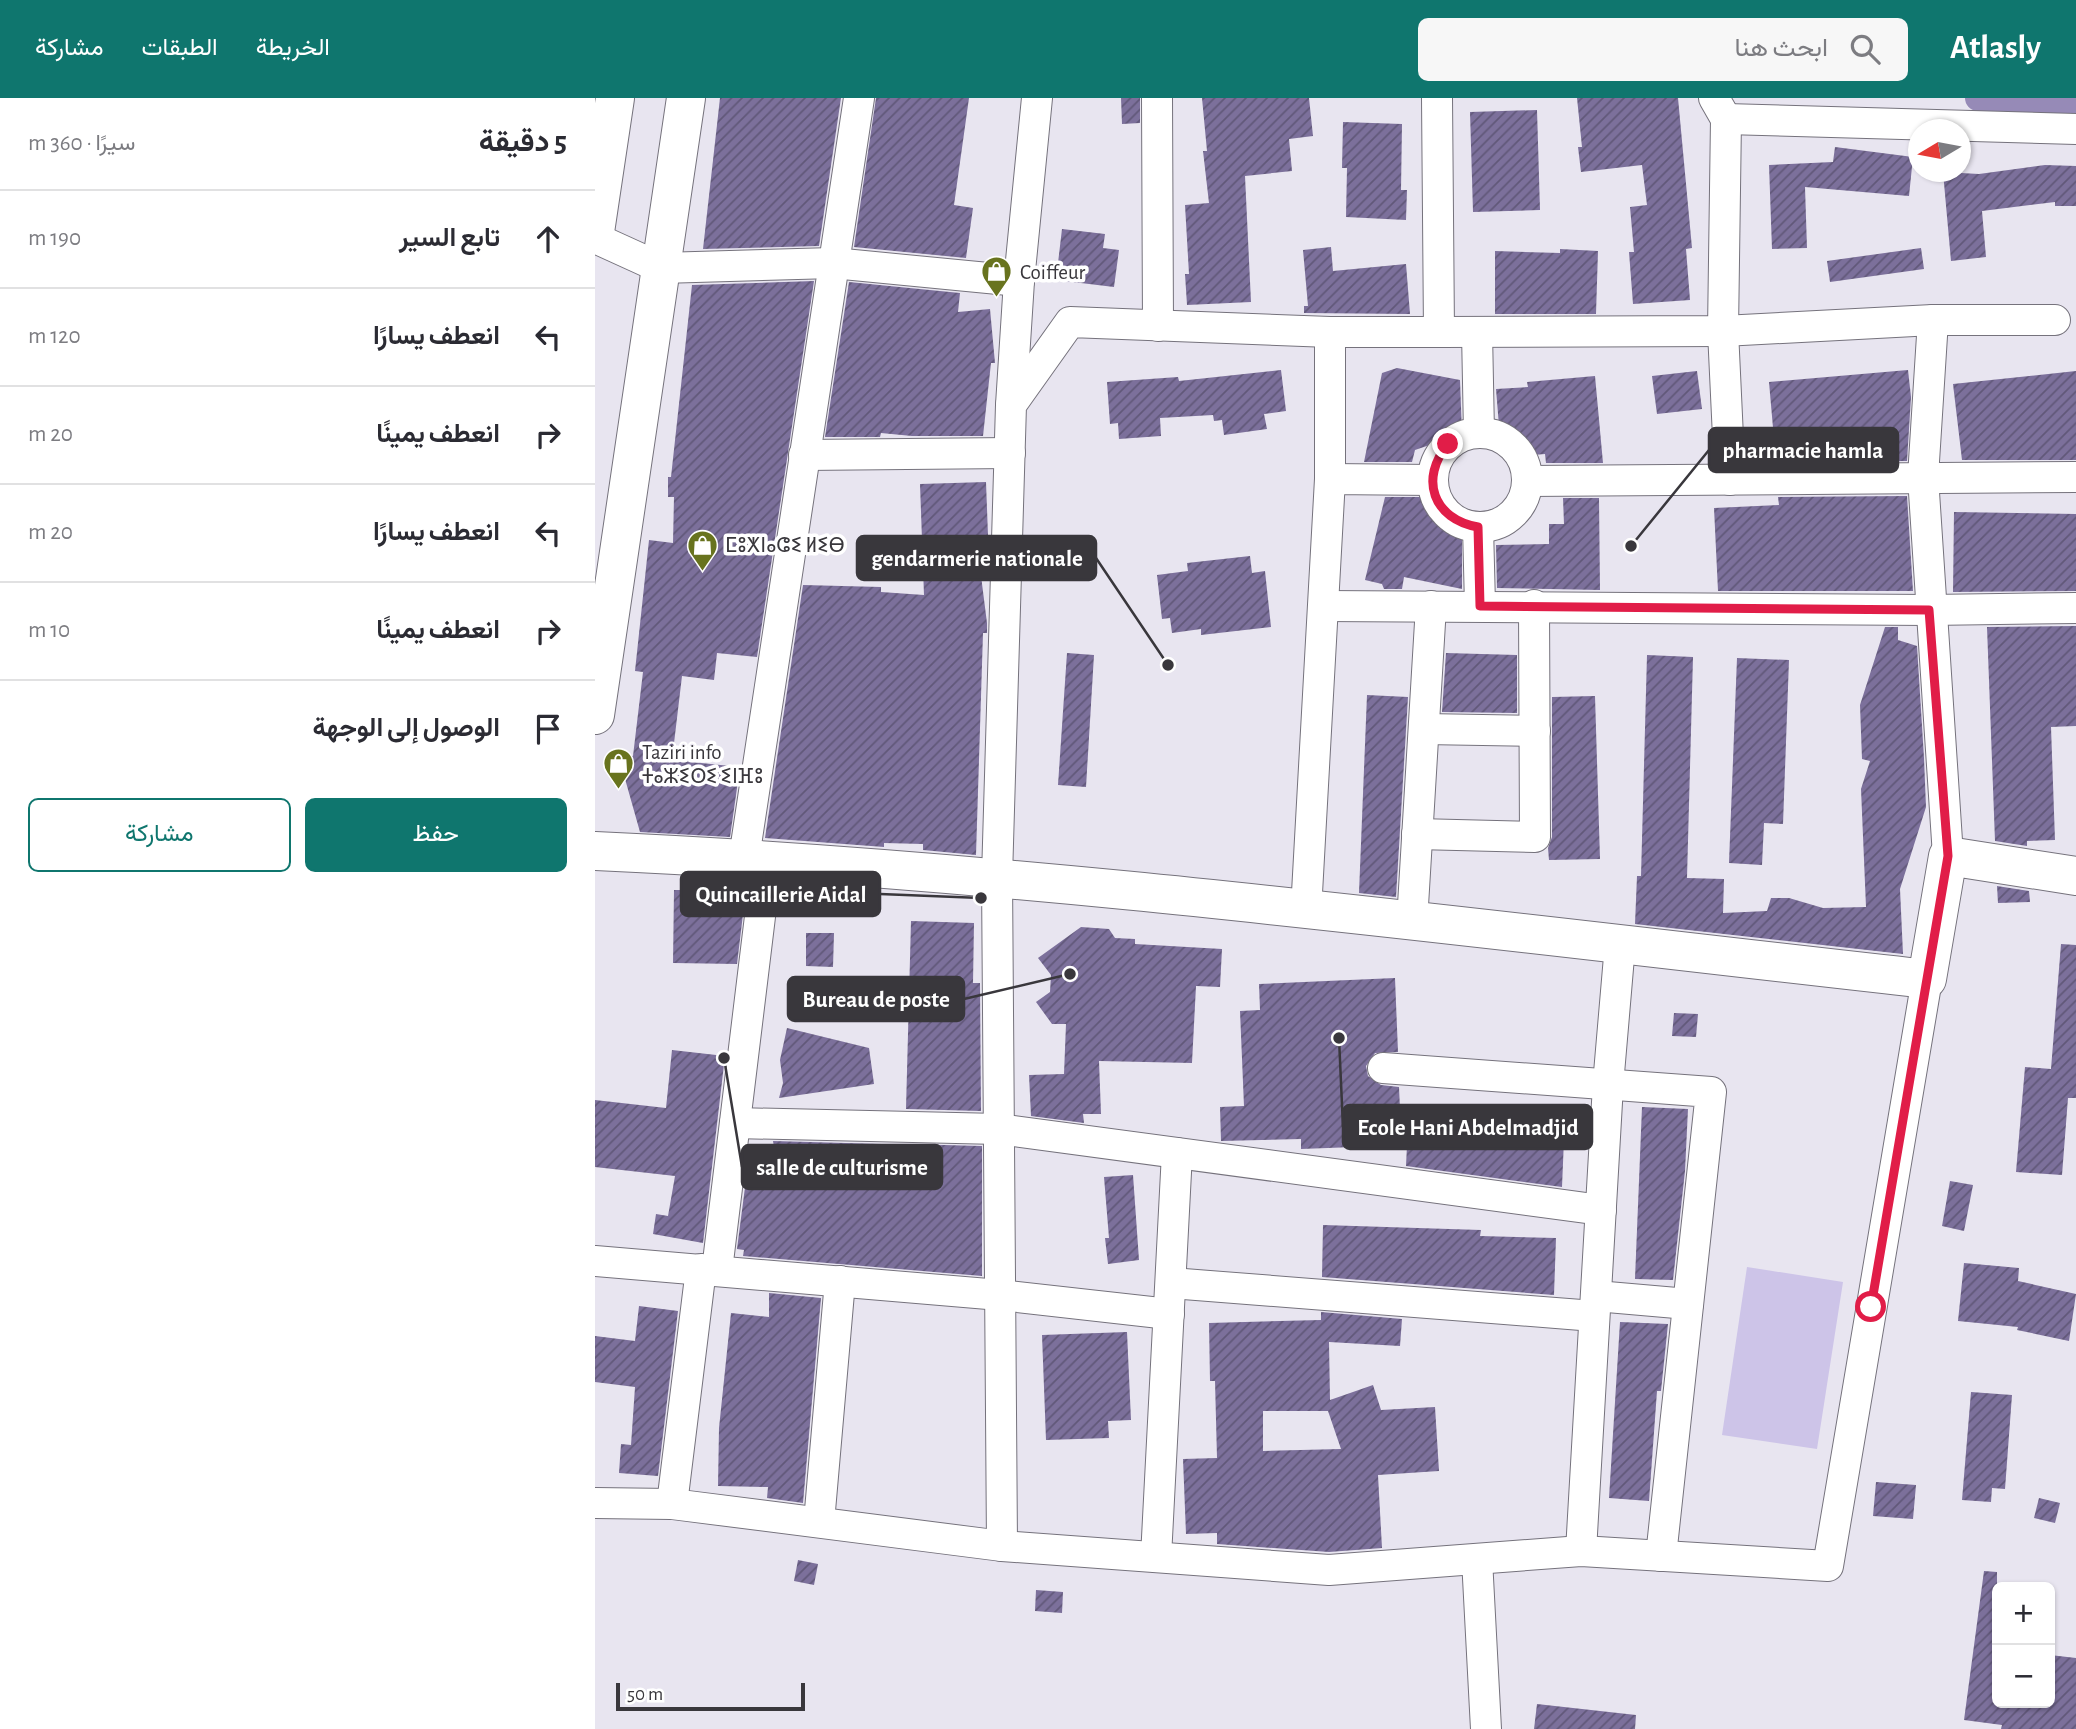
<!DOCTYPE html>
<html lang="ar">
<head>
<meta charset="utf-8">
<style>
	body { margin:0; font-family:"Alegreya Sans",Vazirmatn,"Noto Sans Tifinagh",sans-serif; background:#f7f7f7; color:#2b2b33; direction:rtl }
	.controls { position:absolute; right:21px; bottom:21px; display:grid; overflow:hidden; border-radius:10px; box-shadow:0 2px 5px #0004 }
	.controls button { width:63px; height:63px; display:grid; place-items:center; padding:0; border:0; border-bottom:2px solid #e1e1e2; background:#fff; color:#2b2b33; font:35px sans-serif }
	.compass { position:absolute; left:1313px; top:21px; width:63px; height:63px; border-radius:50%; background:#fff; box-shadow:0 2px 5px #0004; rotate:260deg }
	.scale { position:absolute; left:21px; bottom:18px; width:189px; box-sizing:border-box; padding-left:7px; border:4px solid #39373c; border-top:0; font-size:19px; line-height:24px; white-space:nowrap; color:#39373c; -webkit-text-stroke:5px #fff; paint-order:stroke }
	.stop { position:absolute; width:21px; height:21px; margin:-16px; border:5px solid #e11d48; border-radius:50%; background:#fff }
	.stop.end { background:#e11d48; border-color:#fff; box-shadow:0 2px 7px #0008 }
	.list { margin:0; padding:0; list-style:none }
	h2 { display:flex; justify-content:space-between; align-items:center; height:91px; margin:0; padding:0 28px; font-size:30px }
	h2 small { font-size:23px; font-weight:400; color:#7c7c81 }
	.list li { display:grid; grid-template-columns:46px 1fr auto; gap:21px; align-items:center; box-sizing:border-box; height:98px; padding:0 28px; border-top:2px solid #e1e1e2 }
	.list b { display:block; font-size:26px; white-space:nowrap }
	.list em { font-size:23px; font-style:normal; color:#7c7c81 }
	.actions { display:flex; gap:14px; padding:21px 28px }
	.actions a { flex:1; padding:16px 0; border:2px solid #0f766e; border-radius:10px; text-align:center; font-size:24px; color:#0f766e }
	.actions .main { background:#0f766e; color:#fff }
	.icon { flex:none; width:38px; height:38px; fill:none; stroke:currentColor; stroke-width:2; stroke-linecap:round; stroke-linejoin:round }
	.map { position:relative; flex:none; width:1481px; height:1631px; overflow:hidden; direction:ltr }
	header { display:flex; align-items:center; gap:42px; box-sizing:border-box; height:98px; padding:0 35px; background:#0f766e; color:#fff }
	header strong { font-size:33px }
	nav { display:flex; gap:38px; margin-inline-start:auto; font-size:24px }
	.search { width:490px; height:63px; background:#f7f7f7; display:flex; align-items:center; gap:18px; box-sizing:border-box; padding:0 24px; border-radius:10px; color:#7c7c81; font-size:26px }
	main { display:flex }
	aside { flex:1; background:#fff }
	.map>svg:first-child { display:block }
</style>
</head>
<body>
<header>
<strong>Atlasly</strong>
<div class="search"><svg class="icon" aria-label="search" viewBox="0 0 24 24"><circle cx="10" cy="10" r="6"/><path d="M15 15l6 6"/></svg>ابحث هنا</div>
<nav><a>الخريطة</a><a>الطبقات</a><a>مشاركة</a></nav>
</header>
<main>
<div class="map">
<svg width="1481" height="1631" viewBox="0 0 1481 1631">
	<defs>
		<pattern id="building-hatch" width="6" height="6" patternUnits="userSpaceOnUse" patternTransform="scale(1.75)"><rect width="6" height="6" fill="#7c709b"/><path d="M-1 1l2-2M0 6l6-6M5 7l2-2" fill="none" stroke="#615879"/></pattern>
	</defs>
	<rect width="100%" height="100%" fill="#e8e5f0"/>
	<!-- green -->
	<path fill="#cdc4e8" d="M 1152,1169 L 1248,1184 L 1222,1351 L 1127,1337 Z"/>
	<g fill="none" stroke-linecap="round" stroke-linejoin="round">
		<!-- canal -->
		<path stroke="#968ab7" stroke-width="26" d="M 1383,0 L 1481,5"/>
	</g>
	<!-- building -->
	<g fill="url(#building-hatch)" fill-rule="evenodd">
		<path d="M 125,0 L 246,0 L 224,148 L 108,151 Z"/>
		<path d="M 281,0 L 374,0 L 359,107 L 378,110 L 371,160 L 259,149 Z"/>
		<path d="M 526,0 L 545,0 L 545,25 L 527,26 Z"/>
		<path d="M 607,0 L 714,0 L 718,38 L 694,41 L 697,73 L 650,78 L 656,204 L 592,207 L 590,176 L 594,176 L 590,107 L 614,105 L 608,53 L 612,53 Z"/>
		<path d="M 982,0 L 1083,0 L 1097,150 L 1091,151 L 1095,202 L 1038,206 L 1034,154 L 1039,154 L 1035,109 L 1052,107 L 1047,67 L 986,74 L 983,49 L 987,49 Z"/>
		<path d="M 942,12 L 945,112 L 878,114 L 875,14 Z"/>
		<path d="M 748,24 L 807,26 L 806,92 L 812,92 L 811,122 L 751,119 L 752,70 L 747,70 Z"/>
		<path d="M 1240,49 L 1318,59 L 1314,98 L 1210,89 L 1212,150 L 1177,151 L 1174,67 L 1238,64 Z"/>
		<path d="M 1450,67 L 1481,68 L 1481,108 L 1460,108 L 1460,104 L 1387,113 L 1391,159 L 1356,163 L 1348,74 L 1384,76 Z"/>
		<path d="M 467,131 L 510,136 L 508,150 L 524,152 L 519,189 L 461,182 Z"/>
		<path d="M 736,149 L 738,173 L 811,166 L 815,216 L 709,215 L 709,208 L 713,208 L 708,152 Z"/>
		<path d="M 1326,150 L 1329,171 L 1235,184 L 1232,163 Z"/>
		<path d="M 965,151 L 1003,153 L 1001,216 L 900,216 L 900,153 L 965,155 Z"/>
		<path d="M 219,183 L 162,559 L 122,555 L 119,582 L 87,578 L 77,662 L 145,669 L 135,739 L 45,734 L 23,656 L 38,658 L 48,574 L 40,573 L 54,442 L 78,445 L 79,399 L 73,399 L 73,379 L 76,379 L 97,187 Z"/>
		<path d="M 254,184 L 365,195 L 363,214 L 395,211 L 400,265 L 396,265 L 388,338 L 317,338 L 286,335 L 285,339 L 230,339 Z"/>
		<path d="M 802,270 L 865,282 L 867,336 L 820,352 L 817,364 L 769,364 L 787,275 Z"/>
		<path d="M 686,272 L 691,313 L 669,316 L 672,331 L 629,337 L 627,322 L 619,323 L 618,317 L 565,320 L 566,338 L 524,341 L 523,325 L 515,326 L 512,284 L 583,279 L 584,283 Z"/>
		<path d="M 1313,272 L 1316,299 L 1312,363 L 1181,364 L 1174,284 Z"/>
		<path d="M 1102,273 L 1107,311 L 1062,316 L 1057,278 Z"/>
		<path d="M 1481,273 L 1481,362 L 1367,362 L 1358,286 Z"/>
		<path d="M 1000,278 L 1008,365 L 951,365 L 950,356 L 914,359 L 912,339 L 905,340 L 901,291 L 933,289 L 932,284 Z"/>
		<path d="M 391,384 L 394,464 L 394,469 L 385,470 L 392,525 L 392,535 L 388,535 L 381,757 L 328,752 L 328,746 L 289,745 L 289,749 L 170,740 L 208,487 L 286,489 L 286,494 L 329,497 L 325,386 Z"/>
		<path d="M 1312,398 L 1318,493 L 1123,493 L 1119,410 L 1184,407 L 1183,399 Z"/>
		<path d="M 790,399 L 841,399 L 848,417 L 867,422 L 867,491 L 809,479 L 807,491 L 789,491 L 787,486 L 770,482 Z"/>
		<path d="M 968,400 L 1004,400 L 1005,492 L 902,490 L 901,447 L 954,446 L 954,426 L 969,426 Z"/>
		<path d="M 1359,414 L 1481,416 L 1481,493 L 1358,494 Z"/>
		<path d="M 655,458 L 657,475 L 670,473 L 676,529 L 606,537 L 606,531 L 577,535 L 575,520 L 567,521 L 562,477 L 593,473 L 592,465 Z"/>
		<path d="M 1481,528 L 1481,628 L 1456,629 L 1460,742 L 1432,743 L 1432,748 L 1400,743 L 1392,529 Z"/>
		<path d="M 1290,529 L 1303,529 L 1303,542 L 1322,548 L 1329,660 L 1331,709 L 1305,791 L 1308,856 L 1040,826 L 1042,778 L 1046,778 L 1052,557 L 1098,559 L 1092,780 L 1129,781 L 1128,815 L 1172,813 L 1176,800 L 1194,800 L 1228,810 L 1271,809 L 1266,691 L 1275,663 L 1267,661 L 1265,607 Z"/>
		<path d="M 472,555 L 499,557 L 491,689 L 463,687 Z"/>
		<path d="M 851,555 L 922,557 L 922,615 L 847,614 Z"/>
		<path d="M 1142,560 L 1194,562 L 1188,726 L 1169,725 L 1167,767 L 1134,765 Z"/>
		<path d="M 772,597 L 813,599 L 801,799 L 764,795 Z"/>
		<path d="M 1000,598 L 1005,761 L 954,762 L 953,750 L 957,739 L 957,599 Z"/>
		<path d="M 89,780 L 152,783 L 142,866 L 78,865 L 79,792 L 87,792 Z"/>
		<path d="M 1402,788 L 1434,793 L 1435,804 L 1403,805 Z"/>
		<path d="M 316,823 L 379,825 L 378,885 L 385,885 L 386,1013 L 311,1011 Z"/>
		<path d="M 486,829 L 514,831 L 520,840 L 540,841 L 540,846 L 627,851 L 625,889 L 601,888 L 597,965 L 504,963 L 506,1016 L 488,1016 L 489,1025 L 436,1018 L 434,977 L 469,976 L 471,926 L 457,926 L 441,904 L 455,894 L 456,877 L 443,860 Z"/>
		<path d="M 211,835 L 239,835 L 238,869 L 211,868 Z"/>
		<path d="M 1466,846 L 1481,847 L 1481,1000 L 1473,1000 L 1467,1077 L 1421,1074 L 1430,969 L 1456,971 Z"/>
		<path d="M 800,880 L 803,954 L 780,955 L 771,968 L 773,978 L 786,987 L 804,989 L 805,1011 L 970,1017 L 967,1089 L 811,1068 L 812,1047 L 706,1051 L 706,1041 L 626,1043 L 625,1009 L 649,1008 L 645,913 L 665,912 L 664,886 Z"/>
		<path d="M 1079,915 L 1103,916 L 1101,939 L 1077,938 Z"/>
		<path d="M 192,930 L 274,950 L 279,986 L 184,1000 L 188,985 L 185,962 Z"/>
		<path d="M 77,952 L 130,958 L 108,1145 L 58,1136 L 61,1116 L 73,1118 L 80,1078 L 0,1069 L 0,1002 L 71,1010 Z"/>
		<path d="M 1047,1009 L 1093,1011 L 1090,1073 L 1078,1182 L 1040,1181 Z"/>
		<path d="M 178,1043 L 287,1046 L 292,1085 L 309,1084 L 310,1046 L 387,1048 L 387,1178 L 148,1158 L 149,1152 L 142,1151 L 153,1066 L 182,1067 Z"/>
		<path d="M 538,1077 L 544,1162 L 513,1166 L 510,1140 L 514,1140 L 509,1079 Z"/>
		<path d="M 1355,1083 L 1378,1087 L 1369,1133 L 1347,1128 Z"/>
		<path d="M 728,1127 L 886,1132 L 885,1138 L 961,1140 L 959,1197 L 727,1179 Z"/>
		<path d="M 1369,1165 L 1424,1170 L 1423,1183 L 1481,1196 L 1474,1243 L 1422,1232 L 1423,1229 L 1363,1223 Z"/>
		<path d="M 174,1195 L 226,1200 L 208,1405 L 172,1400 L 173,1389 L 123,1388 L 124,1330 L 136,1215 L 174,1219 Z"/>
		<path d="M 44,1208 L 83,1213 L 63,1378 L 24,1375 L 26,1346 L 36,1347 L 40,1289 L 0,1284 L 0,1238 L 40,1243 Z"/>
		<path d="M 726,1214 L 807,1221 L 805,1248 L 734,1244 L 735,1302 L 778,1287 L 786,1312 L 840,1309 L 844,1373 L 783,1377 L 787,1450 L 734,1454 L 622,1446 L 622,1435 L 591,1436 L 588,1361 L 622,1360 L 620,1283 L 615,1283 L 614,1225 L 726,1222 ZM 668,1313 L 733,1313 L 746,1351 L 668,1353 Z"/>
		<path d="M 1025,1224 L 1073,1226 L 1066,1293 L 1062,1293 L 1054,1403 L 1014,1400 Z"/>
		<path d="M 532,1234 L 536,1322 L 513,1323 L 514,1340 L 451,1342 L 447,1237 Z"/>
		<path d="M 1376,1294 L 1417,1297 L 1410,1391 L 1397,1390 L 1396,1404 L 1367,1402 Z"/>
		<path d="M 1281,1384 L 1321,1387 L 1318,1421 L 1278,1418 Z"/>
		<path d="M 1444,1400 L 1465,1405 L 1460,1425 L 1439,1420 Z"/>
		<path d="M 203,1462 L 223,1466 L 219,1487 L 199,1483 Z"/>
		<path d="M 1389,1473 L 1402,1474 L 1402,1605 L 1455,1605 L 1455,1557 L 1481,1560 L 1481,1631 L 1406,1631 L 1407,1627 L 1369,1622 Z"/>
		<path d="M 441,1492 L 468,1494 L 467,1515 L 440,1513 Z"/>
		<path d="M 942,1606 L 1041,1617 L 1040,1631 L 939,1631 Z"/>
	</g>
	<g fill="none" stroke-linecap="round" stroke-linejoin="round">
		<defs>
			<g id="street">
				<path d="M 562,0 L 563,228"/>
				<path d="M 842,0 L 844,234"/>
				<path d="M 1119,0 L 1131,21 L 1128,233 L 1135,382"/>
				<path d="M 1131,21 L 1481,31"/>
				<path d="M 0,140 L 66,170 L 238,165 L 424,183"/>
				<path d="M 1338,222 L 1328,379 L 1353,758"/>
				<path d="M 882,234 L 884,335"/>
				<path d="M 416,307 L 424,183 L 442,0"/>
				<circle cx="885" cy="382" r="47"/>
				<path d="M 209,357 L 415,355"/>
				<path d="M 735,381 L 735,234"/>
				<path d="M 932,383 L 1481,379"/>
				<path d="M 883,429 L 885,507"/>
				<path d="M 729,508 L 1334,512 L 1481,510"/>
				<path d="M 829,631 L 940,633"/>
				<path d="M 822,736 L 940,739 L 939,507"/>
				<path d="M 149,760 L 264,0"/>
				<path d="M 711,813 L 735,381 L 838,382"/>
				<path d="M 817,824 L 836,508"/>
				<path d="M 788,970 L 1116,994 L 1066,1458"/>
				<path d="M 140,1025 L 404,1031 L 1006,1112"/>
				<path d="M 0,1163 L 405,1197 L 574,1216"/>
				<path d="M 122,1172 L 172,761"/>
				<path d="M 576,1185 L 999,1218"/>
				<path d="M 1001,1198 L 1093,1206"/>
				<path d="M 0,1405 L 77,1406 L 407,1448 L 734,1472 L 986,1453 L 1233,1468 L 1332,881"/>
				<path d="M 77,1406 L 106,1171"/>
				<path d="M 224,1424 L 245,1183"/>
				<path d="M 407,1448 L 402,779 L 416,307 L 475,224 L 735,234 L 844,234 L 1128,233 L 1338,222 L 1460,222"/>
				<path d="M 986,1453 L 1013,987 L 1025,847"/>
				<path d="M 561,1459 L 582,1055"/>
				<path d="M 882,1461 L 891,1631"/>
			</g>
			<path id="secondary" d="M 0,753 C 446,773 889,832 1332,881 L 1353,758 L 1481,778"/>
			<g id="primary">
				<path d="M 0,134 L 20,0"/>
				<path d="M 0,617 L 91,0"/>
			</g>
		</defs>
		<!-- street casing -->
		<use href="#street" stroke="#75727c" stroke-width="32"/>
		<!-- secondary casing -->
		<use href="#secondary" stroke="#75727c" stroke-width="40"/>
		<!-- primary casing -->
		<use href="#primary" stroke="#75727c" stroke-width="40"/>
		<!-- street -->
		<use href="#street" stroke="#fff" stroke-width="30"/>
		<!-- secondary -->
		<use href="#secondary" stroke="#fff" stroke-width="38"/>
		<!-- primary -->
		<use href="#primary" stroke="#fff" stroke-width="38"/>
	</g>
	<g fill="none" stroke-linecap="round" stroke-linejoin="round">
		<!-- route -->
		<path stroke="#e11d48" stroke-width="9" d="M 853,346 C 824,381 838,421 883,429 L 885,508 L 1334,512 L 1353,758 L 1276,1209"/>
	</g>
	<!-- icons -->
	<defs>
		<symbol id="shop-pin" viewBox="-11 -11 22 30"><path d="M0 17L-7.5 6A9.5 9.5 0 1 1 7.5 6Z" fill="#68731e" stroke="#fff"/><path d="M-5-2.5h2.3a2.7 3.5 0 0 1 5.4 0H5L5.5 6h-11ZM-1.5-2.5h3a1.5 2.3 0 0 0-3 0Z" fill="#fff"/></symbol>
	</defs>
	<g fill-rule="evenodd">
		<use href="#shop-pin" x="384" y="156" width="35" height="47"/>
		<use href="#shop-pin" x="90" y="430" width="35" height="47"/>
		<use href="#shop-pin" x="6" y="648" width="35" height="47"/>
	</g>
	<g text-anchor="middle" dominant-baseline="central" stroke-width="7" stroke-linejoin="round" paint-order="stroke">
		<!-- poi labels -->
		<g font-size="21" fill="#39373c" stroke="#fff" text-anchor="start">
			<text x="425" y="174">Coiffeur</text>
			<text x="130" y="447">ⵎⵓⵅⵏⴰⵛⵉ ⵍⵉⴱ</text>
			<text x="47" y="654">Taziri info<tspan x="47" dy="24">ⵜⴰⵣⵉⵔⵉ ⵉⵏⴼⵓ</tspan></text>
		</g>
	</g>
	<!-- callouts -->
	<path fill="none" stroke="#39373c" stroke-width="2.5" d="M1036 448L1114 352M573 567L501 460M386 800L285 796M475 876L369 901M744 940L748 1029M129 960L147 1069"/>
	<g fill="#39373c" stroke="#fff" stroke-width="2.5">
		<circle cx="1036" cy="448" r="7"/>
		<circle cx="573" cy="567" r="7"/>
		<circle cx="386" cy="800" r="7"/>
		<circle cx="475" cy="876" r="7"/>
		<circle cx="744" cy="940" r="7"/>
		<circle cx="129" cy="960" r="7"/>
	</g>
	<g fill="#39373c" stroke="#39373c" stroke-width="2.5">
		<rect x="1114" y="330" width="189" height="44" rx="7"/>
		<rect x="262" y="438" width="239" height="44" rx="7"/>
		<rect x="86" y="774" width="199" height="44" rx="7"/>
		<rect x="193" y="879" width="176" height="44" rx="7"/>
		<rect x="748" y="1007" width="249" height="44" rx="7"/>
		<rect x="147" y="1047" width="200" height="44" rx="7"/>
	</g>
	<g font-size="23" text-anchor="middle" font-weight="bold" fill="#fff">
		<text x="1208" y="360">pharmacie hamla</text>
		<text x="382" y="468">gendarmerie nationale</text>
		<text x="186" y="804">Quincaillerie Aidal</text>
		<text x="281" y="909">Bureau de poste</text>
		<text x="873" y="1037">Ecole Hani Abdelmadjid</text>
		<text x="247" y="1077">salle de culturisme</text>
	</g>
</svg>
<div class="controls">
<button>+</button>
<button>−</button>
</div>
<svg class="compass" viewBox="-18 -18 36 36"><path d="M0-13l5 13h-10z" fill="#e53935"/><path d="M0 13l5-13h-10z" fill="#7c7c81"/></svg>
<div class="scale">50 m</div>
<div class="stop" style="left:1276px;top:1209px"></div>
<div class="stop end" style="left:853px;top:346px"></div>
</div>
<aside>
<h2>5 دقيقة<small>سيرًا · 360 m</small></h2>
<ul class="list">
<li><svg class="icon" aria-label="ahead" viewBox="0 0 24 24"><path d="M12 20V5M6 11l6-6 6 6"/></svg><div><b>تابع السير</b></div><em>190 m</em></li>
<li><svg class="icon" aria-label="left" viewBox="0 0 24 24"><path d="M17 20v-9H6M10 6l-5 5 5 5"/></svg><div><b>انعطف يسارًا</b></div><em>120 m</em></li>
<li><svg class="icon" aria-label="right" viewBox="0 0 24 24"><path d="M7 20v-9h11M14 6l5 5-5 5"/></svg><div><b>انعطف يمينًا</b></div><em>20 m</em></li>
<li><svg class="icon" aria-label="left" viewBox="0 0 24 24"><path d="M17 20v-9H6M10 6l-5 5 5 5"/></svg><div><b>انعطف يسارًا</b></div><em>20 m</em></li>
<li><svg class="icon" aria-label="right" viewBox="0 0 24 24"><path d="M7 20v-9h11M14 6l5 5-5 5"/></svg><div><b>انعطف يمينًا</b></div><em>10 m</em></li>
<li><svg class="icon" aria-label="arrive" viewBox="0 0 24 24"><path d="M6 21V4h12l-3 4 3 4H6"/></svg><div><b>الوصول إلى الوجهة</b></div></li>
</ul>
<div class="actions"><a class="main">حفظ</a><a>مشاركة</a></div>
</aside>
</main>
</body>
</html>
